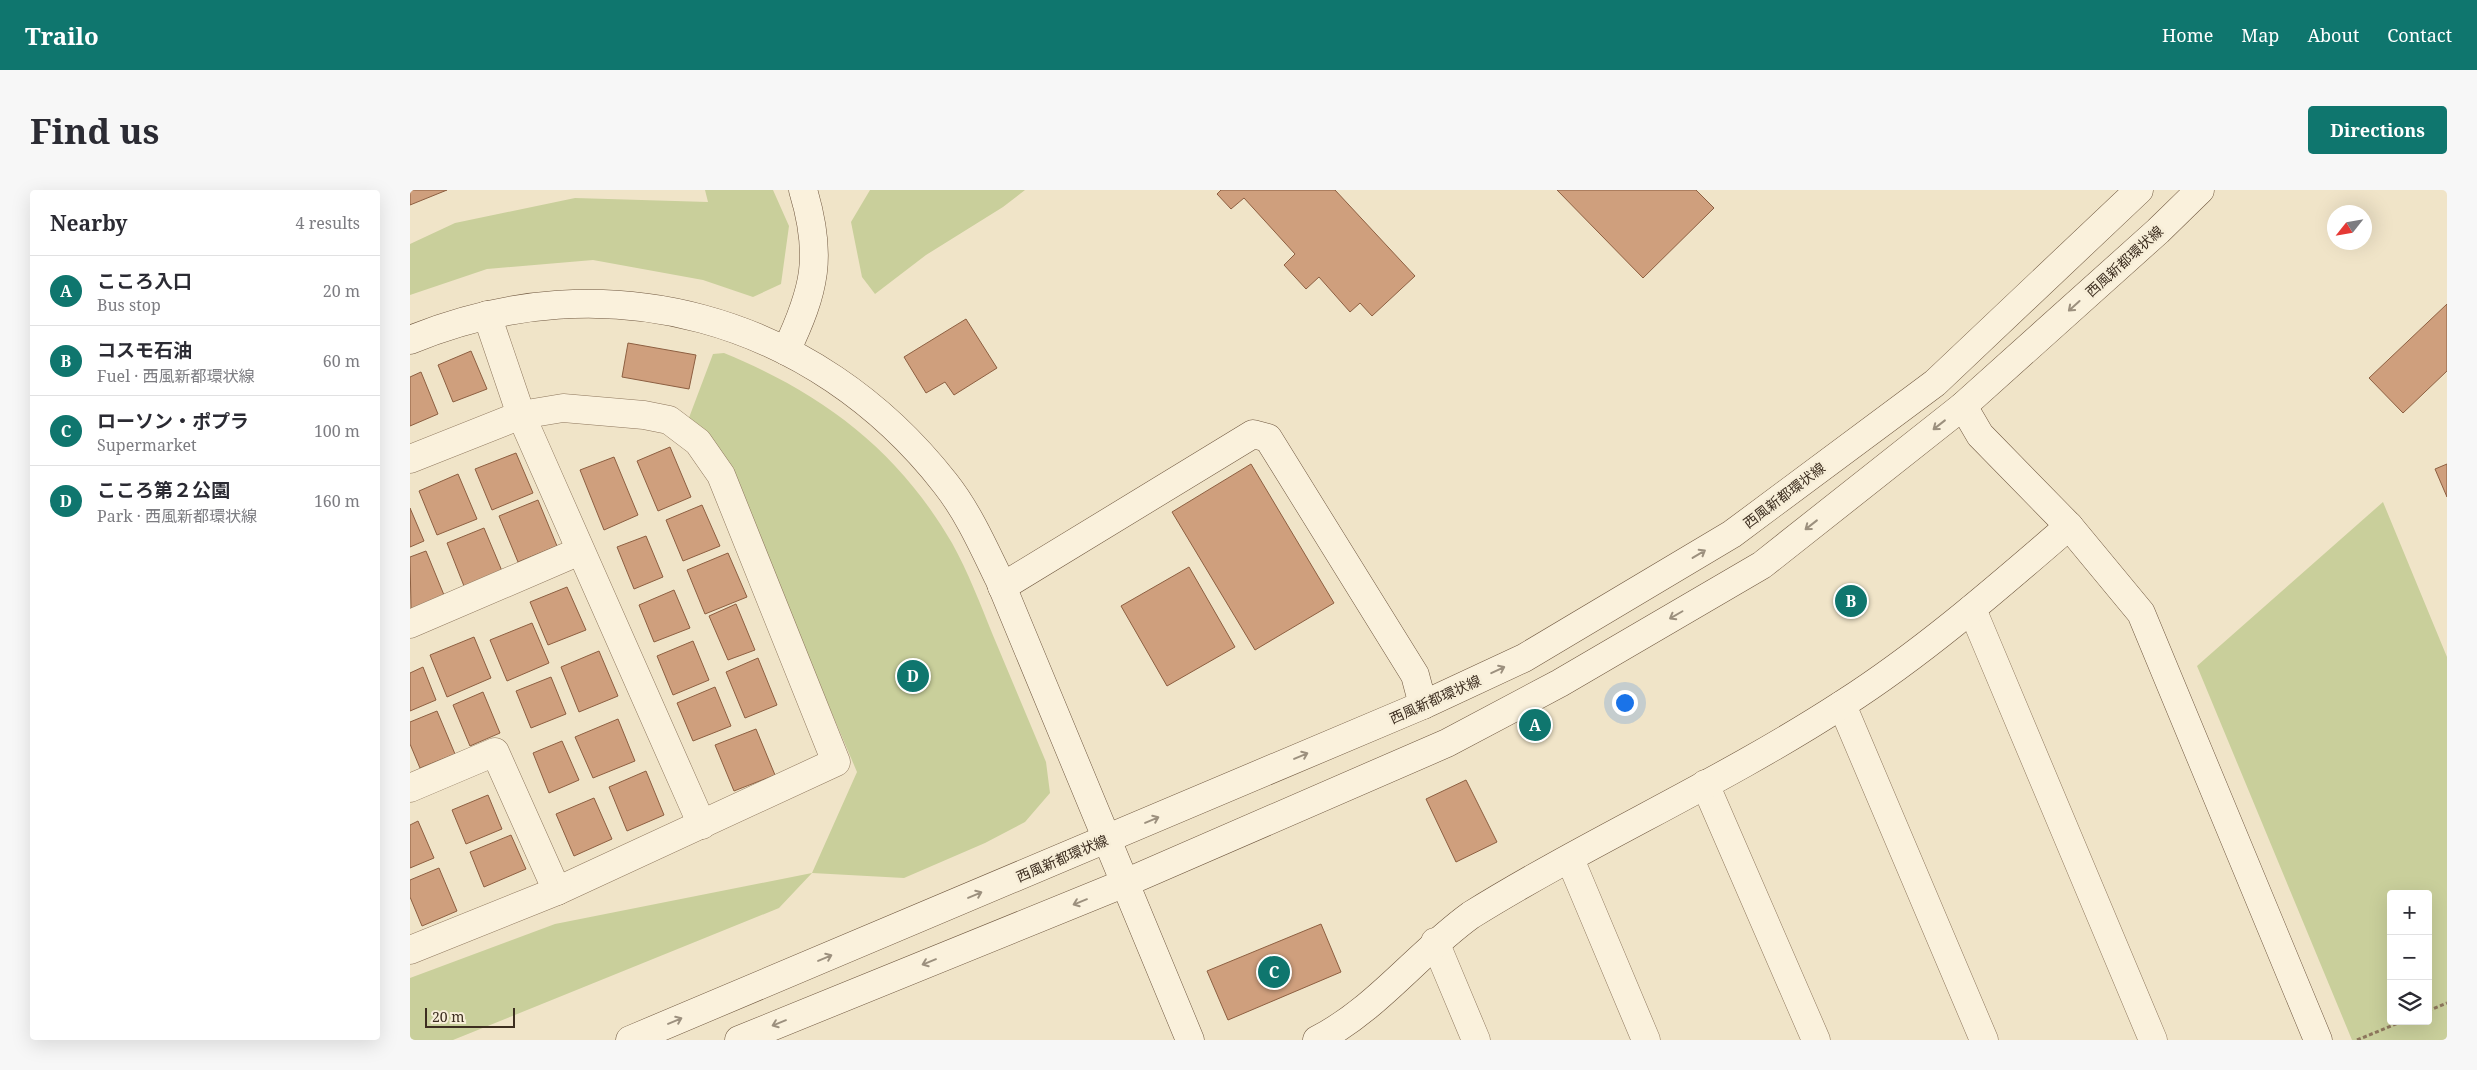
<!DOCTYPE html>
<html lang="en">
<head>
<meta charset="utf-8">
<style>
	body { margin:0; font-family:"Noto Serif","Noto Sans JP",serif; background:#f7f7f7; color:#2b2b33 }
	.controls { position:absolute; right:15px; bottom:15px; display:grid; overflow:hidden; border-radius:5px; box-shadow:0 5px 20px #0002 }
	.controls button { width:45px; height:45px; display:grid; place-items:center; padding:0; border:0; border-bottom:1px solid #e1e1e2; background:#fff; color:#2b2b33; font:25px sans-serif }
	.compass { position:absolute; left:1917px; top:15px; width:45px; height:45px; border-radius:50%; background:#fff; box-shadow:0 5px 20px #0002; rotate:239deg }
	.scale { position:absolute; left:15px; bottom:12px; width:90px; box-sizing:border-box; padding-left:5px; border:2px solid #3d2e20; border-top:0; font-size:14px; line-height:18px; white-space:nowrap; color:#3d2e20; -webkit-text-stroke:4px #f7eed8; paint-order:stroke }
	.you { position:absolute; left:1214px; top:512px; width:18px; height:18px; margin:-12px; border:4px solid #fff; border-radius:50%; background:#1a73e8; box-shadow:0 0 0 8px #1a73e833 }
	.badge { display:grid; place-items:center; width:32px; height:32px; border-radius:50%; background:#0f766e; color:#fff; font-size:16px; font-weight:700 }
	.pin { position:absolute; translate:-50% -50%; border:2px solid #fff; box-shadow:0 1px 5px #0006 }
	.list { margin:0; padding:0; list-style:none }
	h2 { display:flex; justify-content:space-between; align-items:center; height:65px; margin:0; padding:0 20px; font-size:21px }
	h2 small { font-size:16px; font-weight:400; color:#7c7c81 }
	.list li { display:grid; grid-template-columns:32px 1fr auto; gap:15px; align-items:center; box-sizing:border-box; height:70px; padding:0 20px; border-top:1px solid #e1e1e2 }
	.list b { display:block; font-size:19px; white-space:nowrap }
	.list p { margin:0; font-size:16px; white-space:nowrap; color:#7c7c81 }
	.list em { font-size:16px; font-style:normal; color:#7c7c81 }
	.icon { flex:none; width:28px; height:28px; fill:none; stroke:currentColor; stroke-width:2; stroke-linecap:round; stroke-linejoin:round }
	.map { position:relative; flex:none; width:2037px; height:850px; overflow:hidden; border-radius:5px }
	header { display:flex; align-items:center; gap:30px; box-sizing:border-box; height:70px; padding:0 25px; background:#0f766e; color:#fff }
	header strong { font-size:24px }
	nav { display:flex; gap:28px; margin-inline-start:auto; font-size:18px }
	.intro { display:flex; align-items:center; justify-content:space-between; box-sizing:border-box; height:120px; padding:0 30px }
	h1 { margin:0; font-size:35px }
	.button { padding:12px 22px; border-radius:5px; background:#0f766e; color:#fff; font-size:18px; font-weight:700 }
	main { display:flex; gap:30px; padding:0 30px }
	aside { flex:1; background:#fff; border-radius:5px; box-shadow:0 5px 20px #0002 }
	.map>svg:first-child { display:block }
</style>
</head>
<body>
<header>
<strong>Trailo</strong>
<nav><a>Home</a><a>Map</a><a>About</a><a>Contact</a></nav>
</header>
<div class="intro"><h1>Find us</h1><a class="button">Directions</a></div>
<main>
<aside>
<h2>Nearby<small>4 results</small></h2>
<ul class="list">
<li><span class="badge">A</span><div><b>こころ入口</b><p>Bus stop</p></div><em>20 m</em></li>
<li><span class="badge">B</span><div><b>コスモ石油</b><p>Fuel · 西風新都環状線</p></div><em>60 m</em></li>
<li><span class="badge">C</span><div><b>ローソン・ポプラ</b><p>Supermarket</p></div><em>100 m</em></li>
<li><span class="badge">D</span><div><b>こころ第２公園</b><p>Park · 西風新都環状線</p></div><em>160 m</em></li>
</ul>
</aside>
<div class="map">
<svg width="2037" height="850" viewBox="0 0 2037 850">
	<rect width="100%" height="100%" fill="#f0e4c8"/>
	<!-- green -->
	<g fill="#c9cf9b" fill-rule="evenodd">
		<path d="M 295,0 L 363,0 L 379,36 L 371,94 L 343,107 L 293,90 L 183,70 L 77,79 L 0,105 L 0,54 L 45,33 L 165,8 L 298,12 Z"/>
		<path d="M 460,0 L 615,0 L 593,17 L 516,65 L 465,104 L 452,87 L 441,32 Z"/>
		<path d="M 314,163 C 413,204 487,259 542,353 C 558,382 570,413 582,443 C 600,486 618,529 636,572 L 640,603 L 615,632 L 575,653 L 494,688 L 402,683 L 369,718 L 43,850 L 0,850 L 0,788 L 145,734 L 402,683 L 447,582 L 316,275 L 277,233 L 303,164 Z"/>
		<path d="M 1973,312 L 2037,467 L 2037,850 L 1942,850 L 1787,476 ZM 1981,704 L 2018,704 L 2018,831 L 1981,831 Z"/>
	</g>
	<!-- building -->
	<g fill="#cf9f7d" stroke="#8d5f41">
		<path d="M 0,0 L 37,0 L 0,15 Z"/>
		<path d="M 811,0 L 925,0 L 1005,86 L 962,126 L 950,113 L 940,122 L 909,87 L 896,99 L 874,75 L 885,64 L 834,8 L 821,19 L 807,4 Z"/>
		<path d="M 1147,0 L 1286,0 L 1304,18 L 1233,88 Z"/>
		<path d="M 2037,114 L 2037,181 L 1993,223 L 1959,188 Z"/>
		<path d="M 556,129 L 587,178 L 544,205 L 535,192 L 516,203 L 494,167 Z"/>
		<path d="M 218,153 L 286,165 L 279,199 L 212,187 Z"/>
		<path d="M 61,161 L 77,199 L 43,212 L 28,175 Z"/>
		<path d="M 11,182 L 28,224 L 0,236 L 0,187 Z"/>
		<path d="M 260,257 L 281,307 L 248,321 L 227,271 Z"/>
		<path d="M 106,263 L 123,303 L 82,320 L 65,279 Z"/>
		<path d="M 204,267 L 228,325 L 194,340 L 170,280 Z"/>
		<path d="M 841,274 L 924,413 L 845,460 L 762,322 Z"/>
		<path d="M 2037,274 L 2037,307 L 2025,279 Z"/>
		<path d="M 48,284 L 67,329 L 27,345 L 9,301 Z"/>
		<path d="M 128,310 L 147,356 L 108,372 L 89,326 Z"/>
		<path d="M 292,315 L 310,356 L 273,371 L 256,330 Z"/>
		<path d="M 0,318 L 14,351 L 0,357 Z"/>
		<path d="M 74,338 L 92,381 L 54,396 L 37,353 Z"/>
		<path d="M 236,346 L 253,387 L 224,399 L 207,357 Z"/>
		<path d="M 16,361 L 34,405 L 1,419 L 0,367 Z"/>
		<path d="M 318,363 L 337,407 L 295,424 L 277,380 Z"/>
		<path d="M 779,377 L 825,457 L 757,496 L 711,416 Z"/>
		<path d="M 157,397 L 176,440 L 138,455 L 120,412 Z"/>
		<path d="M 264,400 L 280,438 L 244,452 L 229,415 Z"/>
		<path d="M 326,414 L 345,460 L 318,470 L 299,426 Z"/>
		<path d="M 122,433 L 139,473 L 97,491 L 80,450 Z"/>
		<path d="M 64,447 L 81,488 L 37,507 L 20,465 Z"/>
		<path d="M 283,451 L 299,490 L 263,505 L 247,466 Z"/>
		<path d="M 189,461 L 208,506 L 169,522 L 151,477 Z"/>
		<path d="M 348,468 L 367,515 L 335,528 L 316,482 Z"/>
		<path d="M 13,477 L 26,510 L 0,521 L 0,483 Z"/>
		<path d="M 141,487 L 156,524 L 121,538 L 106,501 Z"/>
		<path d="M 305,497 L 321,536 L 283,551 L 267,513 Z"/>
		<path d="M 73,502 L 90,543 L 60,556 L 43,515 Z"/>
		<path d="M 27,521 L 45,564 L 10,578 L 0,554 L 0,532 Z"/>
		<path d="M 208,529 L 225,571 L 183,588 L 165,547 Z"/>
		<path d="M 346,539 L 365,585 L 324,601 L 305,555 Z"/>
		<path d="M 152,551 L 169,590 L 139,603 L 123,563 Z"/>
		<path d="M 236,581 L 254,625 L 217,641 L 199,597 Z"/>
		<path d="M 1056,590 L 1087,652 L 1046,672 L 1016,609 Z"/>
		<path d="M 78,605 L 92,639 L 56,654 L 42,620 Z"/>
		<path d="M 184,608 L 202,649 L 164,666 L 146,624 Z"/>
		<path d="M 8,631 L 24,668 L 0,678 L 0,635 Z"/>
		<path d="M 101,645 L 116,679 L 74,697 L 60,662 Z"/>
		<path d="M 29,678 L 47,721 L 12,736 L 0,707 L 0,690 Z"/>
		<path d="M 911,734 L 931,782 L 818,830 L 797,781 Z"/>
	</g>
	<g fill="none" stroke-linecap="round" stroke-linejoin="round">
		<defs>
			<g id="street">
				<path d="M 77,125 L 111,225 L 292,635"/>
				<path d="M 0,269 L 111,225 L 153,218 L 234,225 L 259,230 L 288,252 L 311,285 L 426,572 L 147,701 L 0,760"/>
				<path d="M 1562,419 L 1743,850"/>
				<path d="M 0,434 L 170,361"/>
				<path d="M 1432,515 L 1574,850"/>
				<path d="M 1295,594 L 1406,850"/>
				<path d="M 0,598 L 85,562 L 147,701"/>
				<path d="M 1160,669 L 1236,850"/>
				<path d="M 1025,752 L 1066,850"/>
			</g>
			<g id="secondary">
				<path d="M 0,150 C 196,69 405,127 535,293 C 558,322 573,356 589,389 L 780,850"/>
				<path d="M 376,161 C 405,100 413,66 393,0"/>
				<path d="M 1553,216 L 1570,245 L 1659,336 L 1731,423 L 1908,850"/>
				<path d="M 592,397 L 843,244 L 858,248 L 1005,485 L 1013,515"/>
				<path d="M 220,850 L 1013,515 L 1114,468 L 1322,344 L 1525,193 L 1729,0"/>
				<path d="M 329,850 L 715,693 L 1037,553 L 1150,493 L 1352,375 L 1553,216 L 1748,41 L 1790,0"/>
				<path d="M 907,850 C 967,819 1007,764 1061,725 C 1182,650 1313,592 1433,514 C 1514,462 1586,399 1659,336"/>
			</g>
		</defs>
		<!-- street casing -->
		<use href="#street" stroke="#8d765c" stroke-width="29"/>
		<!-- secondary casing -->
		<use href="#secondary" stroke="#6f573f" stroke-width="29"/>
		<!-- path -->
		<g stroke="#8d765c" stroke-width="3" stroke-dasharray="4 2.5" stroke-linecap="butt">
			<path d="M 2018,821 L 2037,813"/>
			<path d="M 1947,850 L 1993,831"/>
		</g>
		<!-- street -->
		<use href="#street" stroke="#faf1dc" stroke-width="28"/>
		<!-- secondary -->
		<use href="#secondary" stroke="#faf1dc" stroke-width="28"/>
	</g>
	<!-- one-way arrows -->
	<defs><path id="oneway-shaft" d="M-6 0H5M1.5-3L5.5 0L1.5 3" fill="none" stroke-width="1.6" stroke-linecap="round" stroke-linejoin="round" transform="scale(1.25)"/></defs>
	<g stroke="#9c907e">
		<use href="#oneway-shaft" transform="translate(1664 116) rotate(138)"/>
		<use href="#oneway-shaft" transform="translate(1529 235) rotate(142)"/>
		<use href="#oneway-shaft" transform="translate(1401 335) rotate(142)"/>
		<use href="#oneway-shaft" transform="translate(1289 364) rotate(-31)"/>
		<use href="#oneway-shaft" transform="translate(1266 425) rotate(150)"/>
		<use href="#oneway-shaft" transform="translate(1088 480) rotate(-25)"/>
		<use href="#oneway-shaft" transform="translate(891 566) rotate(-23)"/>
		<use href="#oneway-shaft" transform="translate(742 630) rotate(-23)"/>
		<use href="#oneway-shaft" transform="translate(565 705) rotate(-23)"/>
		<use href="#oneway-shaft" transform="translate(670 712) rotate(158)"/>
		<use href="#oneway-shaft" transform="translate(415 768) rotate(-23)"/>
		<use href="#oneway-shaft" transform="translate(519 772) rotate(158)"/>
		<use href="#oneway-shaft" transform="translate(265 831) rotate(-23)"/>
		<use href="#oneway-shaft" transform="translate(369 833) rotate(158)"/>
	</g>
	<g text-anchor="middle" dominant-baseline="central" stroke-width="5" stroke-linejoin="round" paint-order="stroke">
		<!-- street labels -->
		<g font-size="14" fill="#3d2e20" stroke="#f7eed8">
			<text transform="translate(1714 71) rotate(-42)">西風新都環状線</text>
			<text transform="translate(1374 305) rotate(-37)">西風新都環状線</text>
			<text transform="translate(1025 509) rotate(-24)">西風新都環状線</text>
			<text transform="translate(652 668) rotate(-23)">西風新都環状線</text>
		</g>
	</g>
</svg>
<div class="controls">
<button>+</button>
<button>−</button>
<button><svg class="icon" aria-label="layers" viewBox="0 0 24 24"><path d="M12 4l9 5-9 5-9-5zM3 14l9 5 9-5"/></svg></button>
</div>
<svg class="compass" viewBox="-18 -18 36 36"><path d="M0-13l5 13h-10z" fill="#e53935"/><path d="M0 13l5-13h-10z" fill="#7c7c81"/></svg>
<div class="scale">20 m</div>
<div class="you"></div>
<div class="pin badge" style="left:1125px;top:535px">A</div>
<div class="pin badge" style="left:1441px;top:411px">B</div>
<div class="pin badge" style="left:864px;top:782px">C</div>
<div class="pin badge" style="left:503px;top:486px">D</div>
</div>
</main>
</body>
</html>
